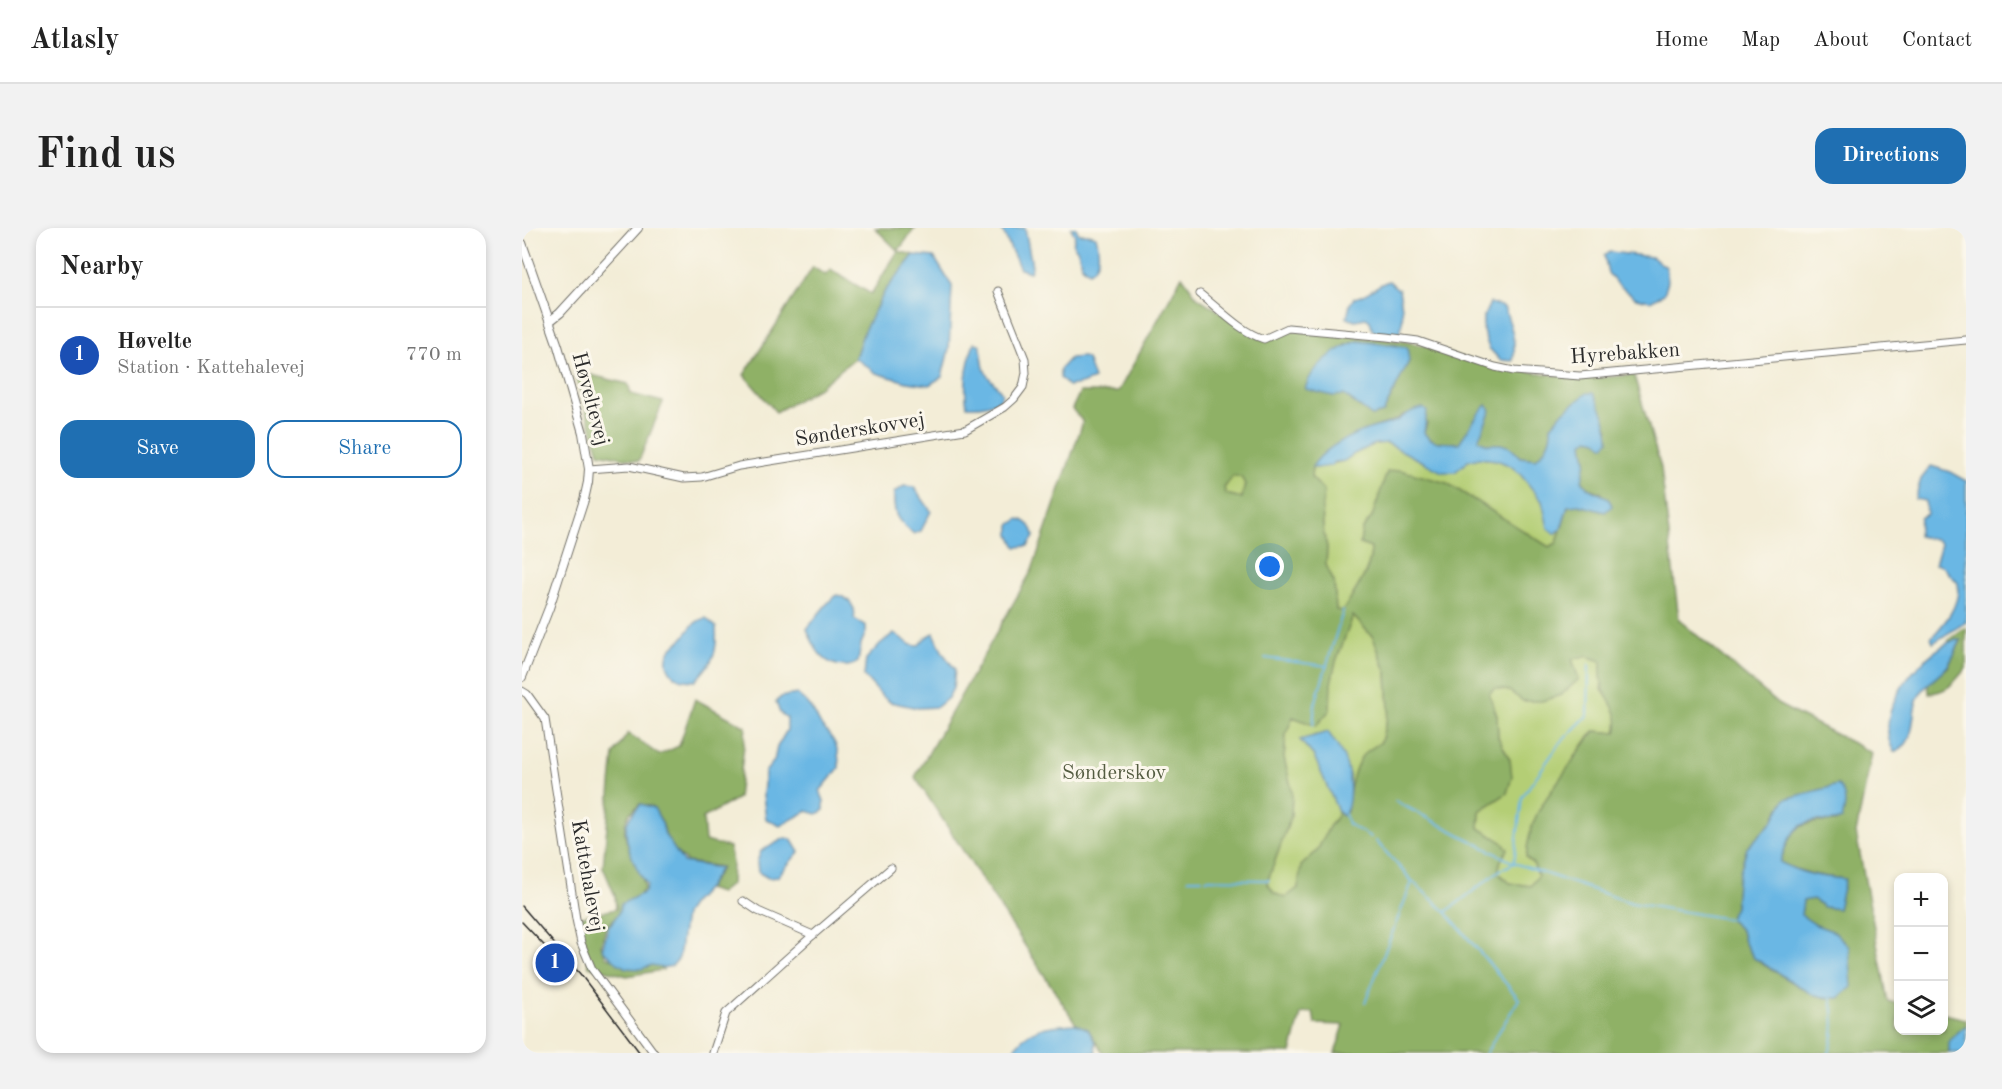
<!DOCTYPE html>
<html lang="en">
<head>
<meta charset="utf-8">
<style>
	body { margin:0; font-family:"Old Standard TT",serif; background:#f2f2f2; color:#222 }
	.controls { position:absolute; right:18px; bottom:18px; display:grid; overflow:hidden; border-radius:12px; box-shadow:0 3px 9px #0003 }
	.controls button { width:54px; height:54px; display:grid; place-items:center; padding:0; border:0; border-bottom:2px solid #e0e0e0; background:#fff; color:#222; font:30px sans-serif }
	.you { position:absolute; left:748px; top:339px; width:21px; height:21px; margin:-15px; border:4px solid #fff; border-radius:50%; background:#1a73e8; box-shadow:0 0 0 9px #1a73e833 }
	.badge { display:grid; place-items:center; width:39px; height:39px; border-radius:50%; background:#1f6fb2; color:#fff; font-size:20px; font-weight:700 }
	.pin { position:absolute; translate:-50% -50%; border:3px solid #fff; box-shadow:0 2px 6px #0006 }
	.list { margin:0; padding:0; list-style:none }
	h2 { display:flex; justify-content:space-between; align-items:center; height:78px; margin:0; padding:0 24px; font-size:26px }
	h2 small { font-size:20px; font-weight:400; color:#767676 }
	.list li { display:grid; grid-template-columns:39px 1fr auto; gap:18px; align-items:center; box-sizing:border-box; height:96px; padding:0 24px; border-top:2px solid #e0e0e0 }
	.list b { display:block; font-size:22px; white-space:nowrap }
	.list p { margin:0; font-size:20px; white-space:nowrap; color:#767676 }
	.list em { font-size:20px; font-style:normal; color:#767676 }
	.actions { display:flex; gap:12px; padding:18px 24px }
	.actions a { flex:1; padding:14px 0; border:2px solid #1f6fb2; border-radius:18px; text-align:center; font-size:21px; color:#1f6fb2 }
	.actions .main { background:#1f6fb2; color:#fff }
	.icon { flex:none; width:33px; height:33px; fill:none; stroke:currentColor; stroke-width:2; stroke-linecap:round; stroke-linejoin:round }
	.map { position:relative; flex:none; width:1444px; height:825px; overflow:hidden; border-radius:18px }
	header { display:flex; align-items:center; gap:36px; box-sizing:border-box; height:84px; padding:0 30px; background:#fff; border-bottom:2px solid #e0e0e0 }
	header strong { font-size:28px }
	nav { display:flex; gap:33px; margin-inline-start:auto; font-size:21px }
	.intro { display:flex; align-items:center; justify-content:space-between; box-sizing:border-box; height:144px; padding:0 36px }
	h1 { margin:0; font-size:42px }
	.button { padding:15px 27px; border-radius:18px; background:#1f6fb2; color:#fff; font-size:21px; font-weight:700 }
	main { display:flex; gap:36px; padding:0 36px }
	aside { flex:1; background:#fff; border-radius:18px; box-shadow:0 3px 9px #0003 }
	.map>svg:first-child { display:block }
</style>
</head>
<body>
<header>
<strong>Atlasly</strong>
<nav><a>Home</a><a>Map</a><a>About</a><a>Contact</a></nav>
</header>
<div class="intro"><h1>Find us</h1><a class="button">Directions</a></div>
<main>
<aside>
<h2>Nearby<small></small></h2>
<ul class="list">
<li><span class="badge" style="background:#1a4fb4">1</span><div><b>Høvelte</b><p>Station · Kattehalevej</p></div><em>770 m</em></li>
</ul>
<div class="actions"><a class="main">Save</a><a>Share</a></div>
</aside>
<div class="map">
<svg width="1444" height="825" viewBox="0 0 1444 825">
	<rect width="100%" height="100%" fill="#fbf7ec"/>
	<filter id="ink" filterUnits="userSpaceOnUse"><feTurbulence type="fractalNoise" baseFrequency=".0167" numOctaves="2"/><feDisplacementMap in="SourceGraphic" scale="12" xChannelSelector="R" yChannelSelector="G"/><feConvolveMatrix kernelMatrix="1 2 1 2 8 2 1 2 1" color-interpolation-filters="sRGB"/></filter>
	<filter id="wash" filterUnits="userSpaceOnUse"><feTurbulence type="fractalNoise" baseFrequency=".008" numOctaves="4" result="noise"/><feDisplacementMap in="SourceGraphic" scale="24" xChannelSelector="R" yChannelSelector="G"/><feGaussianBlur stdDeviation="1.35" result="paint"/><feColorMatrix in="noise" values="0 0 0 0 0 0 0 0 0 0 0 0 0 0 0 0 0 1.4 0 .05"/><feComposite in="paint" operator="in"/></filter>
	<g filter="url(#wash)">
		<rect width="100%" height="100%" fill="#f3edd7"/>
		<!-- green -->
		<g fill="#b4ce74" stroke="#707c50" stroke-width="1.5">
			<path d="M 865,215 L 896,231 L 933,244 L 946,233 L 956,230 L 975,232 L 989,238 L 998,246 L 1020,273 L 1033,306 L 1039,301 L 1035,315 L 1027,319 L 925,255 L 857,272 L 850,289 L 840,302 L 838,316 L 849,320 C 849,344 833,362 821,383 L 814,383 L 812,354 L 804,337 L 805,319 L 801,302 L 800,278 L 802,263 L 789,249 L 790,239 L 794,240 L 822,233 L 832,226 L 853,216 Z"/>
			<path d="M 711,248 L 719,249 L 723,256 L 720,270 L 703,266 L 702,260 Z"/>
			<path d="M 831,388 L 851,409 L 865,446 L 867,482 L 859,514 C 837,530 835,536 828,562 L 827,546 L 793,507 L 788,510 L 778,512 L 792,528 L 816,583 L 815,588 L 807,599 L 795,623 L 779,638 L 776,661 L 763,670 L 752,665 L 745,655 L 769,588 L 770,563 L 762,530 L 764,506 L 770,489 L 809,454 L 814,433 Z"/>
			<path d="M 1064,428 L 1079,433 L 1080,462 L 1090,475 L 1097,493 L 1094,505 L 1072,503 C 1041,539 1024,586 1004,629 L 1012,637 L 1016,648 L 1009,658 L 988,655 L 976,645 L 978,634 L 957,600 L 958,583 L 985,565 L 988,532 L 976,509 L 975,488 L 967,466 L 972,460 L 987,463 L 1002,473 L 1050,431 Z"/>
		</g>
		<!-- forest -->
		<g fill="#8fb166" stroke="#5d6e48" stroke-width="1.5" fill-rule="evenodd">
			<path d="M 353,0 L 393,0 L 376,23 L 392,27 L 363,63 L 342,103 L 333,130 L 295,161 L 254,184 L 222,147 L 291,39 L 303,47 L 309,42 L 349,66 L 376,23 Z"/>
			<path d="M 660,48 L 675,69 L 742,112 L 769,102 L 874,112 L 904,118 L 962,137 L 1059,151 L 1112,147 L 1139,240 L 1157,392 L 1259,478 L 1350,525 L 1334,605 L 1366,773 L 1376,776 L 1376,802 L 1422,802 L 1422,786 L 1444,791 L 1444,798 C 1432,805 1427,812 1427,825 L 813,825 L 822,797 L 793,796 L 791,784 L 779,786 L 769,825 L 581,825 L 566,801 L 554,796 L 393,549 L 510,342 L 561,194 L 550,181 L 558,164 L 596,164 ZM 836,113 L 875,117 L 887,133 L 861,185 L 850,188 L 822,167 L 783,161 L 824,117 ZM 1052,176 L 1083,193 L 1087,201 L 1075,212 L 1067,210 L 1061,215 L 1064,233 L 1060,252 L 1066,260 L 1080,265 L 1083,284 L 1057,277 L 1046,278 L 1035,315 L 1027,319 L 925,255 L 878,242 L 865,244 L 850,289 L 840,302 L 838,316 L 849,320 C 849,344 833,362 821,383 L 814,382 L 812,354 L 804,337 L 805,319 L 801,302 L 800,278 L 802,263 L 789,249 L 790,239 C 806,225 820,213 840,204 C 854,197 870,197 882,186 L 905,195 L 902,205 C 911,217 923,214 937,215 L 965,177 L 968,182 L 955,212 L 966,216 L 979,216 L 988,219 L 998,229 L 1014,231 C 1024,222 1030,212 1029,198 L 1039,186 ZM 711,248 L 719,249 L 723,256 L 720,270 L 704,266 L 702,260 ZM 831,388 L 851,409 L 865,445 L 867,482 L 859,514 C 853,518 844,523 840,528 C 829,545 828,565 825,584 L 819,587 L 816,583 L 815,588 L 807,599 L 795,623 L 779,638 L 776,660 L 763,670 L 752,665 L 745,655 L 769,588 L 770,563 L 762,530 L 764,506 L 771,489 L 794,498 L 808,482 L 809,455 L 814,433 ZM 1064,428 L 1079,433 C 1079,442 1078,455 1082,463 C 1090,480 1099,485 1094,505 L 1073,503 C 1061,516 1053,531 1042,545 C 1020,576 1008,589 1004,629 L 1012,637 L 1016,648 L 1009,658 L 988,655 L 976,645 L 978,634 L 986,621 L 980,614 L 957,600 L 958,583 L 985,565 L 990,549 L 988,532 L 976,509 L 975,488 L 967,466 L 972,460 L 987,463 L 1001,473 L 1020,473 L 1039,467 L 1057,451 L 1050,431 ZM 1316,557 L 1313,594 C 1276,592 1269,600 1258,635 C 1280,645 1299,649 1323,651 L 1316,681 L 1302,679 L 1291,671 L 1281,672 L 1279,687 L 1294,697 L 1313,704 L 1317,770 L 1306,770 L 1290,766 L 1239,735 L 1232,730 L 1222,714 L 1219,702 L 1208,692 L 1213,679 L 1215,654 L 1225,620 L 1251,593 L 1256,582 L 1290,564 Z"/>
			<path d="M 52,143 L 106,156 L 109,166 L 141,174 L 117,233 L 77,225 Z"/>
			<path d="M 1444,399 L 1444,440 C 1432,454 1427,464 1407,465 L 1406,456 L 1426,439 L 1439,413 L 1434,411 L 1428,414 L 1426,412 Z"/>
			<path d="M 173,471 L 224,499 L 216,570 L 181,590 L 183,613 L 207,619 L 210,635 L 209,656 L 198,665 L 185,661 L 200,639 L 165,634 L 154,624 L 144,608 L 140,594 L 131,579 L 118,576 C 115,579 110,583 107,586 C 92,611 121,637 123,661 L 84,699 L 79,717 L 84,729 L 119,739 L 137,734 L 141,742 L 105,748 L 67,738 L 56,689 L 94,681 L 93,668 L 81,639 L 92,526 L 106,505 L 137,527 L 157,518 Z"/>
		</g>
		<!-- water -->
		<g fill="#6ab7e4" stroke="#4a7188" stroke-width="1.5">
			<path d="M 479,0 L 503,0 L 510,38 L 508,44 L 498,41 Z"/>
			<path d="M 549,0 L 554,0 L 557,6 L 566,6 L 574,8 C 577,20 579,38 567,44 L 560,38 L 556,23 L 551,16 L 553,8 Z"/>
			<path d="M 1088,24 L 1130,29 L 1144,39 L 1146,53 L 1142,66 L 1128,73 L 1114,70 L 1094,55 L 1086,45 L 1082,27 Z"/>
			<path d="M 392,27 L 412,29 L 430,58 L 427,121 L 420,149 L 407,157 L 385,154 L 354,145 L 333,130 L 342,103 L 363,63 Z"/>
			<path d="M 867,53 L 877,62 C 880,77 883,93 877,107 L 851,104 L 848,93 L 844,90 L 833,92 L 825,90 L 828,76 L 832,70 C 846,68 853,57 867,53 Z"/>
			<path d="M 968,75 L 982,79 C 989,97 995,114 991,133 L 978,132 L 967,120 L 961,103 L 961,90 Z"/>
			<path d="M 836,113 L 885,119 L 887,133 L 861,185 L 850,188 L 822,167 L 811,168 L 783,161 C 789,138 815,120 836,113 Z"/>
			<path d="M 452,115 L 457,116 C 462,126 459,136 464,145 C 468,152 476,158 480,165 L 478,172 C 468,177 457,179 445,178 C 441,156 445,136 452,115 Z"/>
			<path d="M 561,129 L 565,131 L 572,151 L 559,156 L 546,158 L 538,150 L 538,141 L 548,130 Z"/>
			<path d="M 1065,165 L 1071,165 C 1079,179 1087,196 1087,213 L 1081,218 L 1075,212 L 1067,210 L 1061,215 L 1064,233 L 1060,252 C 1060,253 1065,259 1066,260 C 1076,267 1086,265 1090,278 L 1083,284 L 1057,277 L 1046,278 L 1039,301 L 1033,306 L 1026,300 L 1020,273 L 998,246 L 989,238 L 975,232 L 957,230 L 946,233 L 933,244 L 920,244 L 865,215 L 853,216 L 832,226 L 822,233 L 813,234 L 808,238 L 794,240 L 790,239 C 801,221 825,209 844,202 C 854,198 867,197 876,192 C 887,185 887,183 901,180 L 905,183 L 902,205 C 911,217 923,214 937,215 L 957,185 L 965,177 L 969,182 L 956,212 L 966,216 L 979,216 L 988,219 L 998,229 L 1014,231 C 1024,222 1030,212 1029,198 L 1039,186 Z"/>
			<path d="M 1409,238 L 1428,244 L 1444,253 L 1444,394 L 1411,415 L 1409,410 C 1423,395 1438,378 1436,355 L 1420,338 L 1413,336 L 1419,316 L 1415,312 L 1396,308 L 1398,290 L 1405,286 L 1403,273 L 1393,271 L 1399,251 Z"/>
			<path d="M 382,258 L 392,259 L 409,283 L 399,303 L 392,306 C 375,293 371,288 372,265 Z"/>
			<path d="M 497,291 C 505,293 512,300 512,309 L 506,318 L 494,319 L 488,307 L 488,297 Z"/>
			<path d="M 315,367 C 326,369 335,379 332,391 L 344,398 L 344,404 L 339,416 L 336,434 C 332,437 328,438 323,438 C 300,438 292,419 285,401 C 291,393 308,370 315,367 Z"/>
			<path d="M 184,390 L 194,399 C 196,426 191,434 173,453 C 169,452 162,453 158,451 C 148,448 141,435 147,424 C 149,419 156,415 160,411 C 168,401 171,393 184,390 Z"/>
			<path d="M 372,405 L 389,417 L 396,418 L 404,409 L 412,405 L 421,425 L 433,441 L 431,460 L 426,470 L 415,479 L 396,480 L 368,474 L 360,468 L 342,448 L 344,431 L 358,416 Z"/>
			<path d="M 1434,411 L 1439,412 C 1434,421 1430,434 1423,441 C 1415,450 1403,456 1397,468 C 1387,486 1397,516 1372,524 C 1348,484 1398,426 1434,411 Z"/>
			<path d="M 275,466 C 287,475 292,484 299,497 C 301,501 306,504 308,508 C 316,517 317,528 317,540 L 298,563 L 302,573 L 302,582 L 295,586 L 285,583 L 258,598 L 244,591 L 241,567 L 243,544 L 252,533 L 255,519 L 265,502 L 265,490 L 258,485 L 254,474 L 259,469 Z"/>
			<path d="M 806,504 C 812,513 820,523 823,533 C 828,545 831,578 821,588 L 816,583 L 792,528 L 778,512 Z"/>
			<path d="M 1316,557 C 1325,568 1324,577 1320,591 C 1310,596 1303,592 1293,593 C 1271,595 1264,616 1258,634 C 1279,646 1300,649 1323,651 L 1316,681 L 1302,679 L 1291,671 L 1281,673 L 1279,687 L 1294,697 L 1313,704 L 1327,719 L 1330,759 L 1317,770 L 1306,770 L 1290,766 L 1232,730 L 1222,714 L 1219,702 L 1207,691 L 1213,679 L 1215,654 L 1225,620 L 1251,593 L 1263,571 Z"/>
			<path d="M 119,576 L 132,580 L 140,595 L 143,607 L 161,634 L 198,640 L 186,659 L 170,676 L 163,686 L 157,730 L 150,738 L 140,740 L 130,737 L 119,741 L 104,740 L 95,735 L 80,721 L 86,700 L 96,686 L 99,676 L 123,664 L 125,657 C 115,643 97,608 107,591 C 110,585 115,581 119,576 Z"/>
			<path d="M 263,610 L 269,611 L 277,624 L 255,649 L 246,650 L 236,644 L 235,634 L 239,623 Z"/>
			<path d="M 554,796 L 566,801 L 573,814 L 574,825 L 489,825 C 505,799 526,797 554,796 Z"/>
			<path d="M 1444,798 L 1444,825 L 1427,825 L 1427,814 L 1436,803 Z"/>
		</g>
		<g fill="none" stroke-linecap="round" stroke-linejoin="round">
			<!-- stream -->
			<g stroke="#6ab7e4" stroke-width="2">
				<path d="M 743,430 L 805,438"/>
				<path d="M 791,497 L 793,476 L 821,383"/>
				<path d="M 873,573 L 992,635 L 1110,675 L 1207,691"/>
				<path d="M 823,586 L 826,596 L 849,609"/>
				<path d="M 854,613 L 890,653 L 924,684 L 978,642 L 992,635 L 1000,569 L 1038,515 L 1066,487 L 1067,436"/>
				<path d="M 666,651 L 680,651"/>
				<path d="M 684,651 L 747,652"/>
				<path d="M 924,684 L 997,771 L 964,825"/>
				<path d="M 843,775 L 890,654"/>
				<path d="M 1307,825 C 1313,807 1313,789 1309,770"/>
			</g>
		</g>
	</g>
	<g filter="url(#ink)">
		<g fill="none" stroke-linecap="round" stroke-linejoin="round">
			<defs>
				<g id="minor">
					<path d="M 678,66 C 696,80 720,105 742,111 L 766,100 L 865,109 L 896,113 L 973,139 L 992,143 L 1058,148 L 1444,112"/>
					<path d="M 67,241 L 107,238 L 162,250 L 180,249 L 217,238 L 443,202 L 483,179 L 492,171 L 501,159 L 504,145 L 503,131 L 476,63"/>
					<path d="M 0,463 L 5,466 L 23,491 L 54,691 L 59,715 L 70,741 L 132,825"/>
					<path d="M 221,673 L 236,683 L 291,707"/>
					<path d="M 191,825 L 204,785 L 291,707 L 369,640"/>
				</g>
				<g id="tertiary">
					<path d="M 0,15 L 36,118 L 61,205 L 67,241 L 66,254 L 62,272 L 27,380 L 0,449"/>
					<path d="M 28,93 L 38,85 L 116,0"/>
				</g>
			</defs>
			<!-- minor casing -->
			<use href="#minor" stroke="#716f67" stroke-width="9"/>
			<!-- tertiary casing -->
			<use href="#tertiary" stroke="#716f67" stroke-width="10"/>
			<!-- minor -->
			<use href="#minor" stroke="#fff" stroke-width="7"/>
			<!-- tertiary -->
			<use href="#tertiary" stroke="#fff" stroke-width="8"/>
			<!-- tram -->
			<g stroke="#2b2b2b" stroke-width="1.5">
				<path d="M 0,678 L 59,747 L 118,825"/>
				<path d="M 0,694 L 35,731"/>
			</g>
		</g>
	</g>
	<g text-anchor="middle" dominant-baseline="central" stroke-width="6" stroke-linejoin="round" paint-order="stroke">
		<!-- street labels -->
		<g font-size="21" fill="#2b2b2b" stroke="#fbf7ec">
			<text transform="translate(1103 126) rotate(-4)">Hyrebakken</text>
			<text transform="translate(68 171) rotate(75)">Høveltevej</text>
			<text transform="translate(338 202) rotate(-9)">Sønderskovvej</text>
			<text transform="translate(65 648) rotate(80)">Kattehalevej</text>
		</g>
		<!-- park labels -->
		<g font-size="21" fill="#545c41" stroke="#fbf7ec">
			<text x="592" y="545">Sønderskov</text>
		</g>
	</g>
</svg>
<div class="controls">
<button>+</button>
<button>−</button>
<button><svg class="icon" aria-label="layers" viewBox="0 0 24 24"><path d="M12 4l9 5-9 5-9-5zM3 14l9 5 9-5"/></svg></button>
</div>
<div class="you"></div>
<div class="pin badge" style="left:33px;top:735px;background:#1a4fb4">1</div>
</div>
</main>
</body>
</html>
